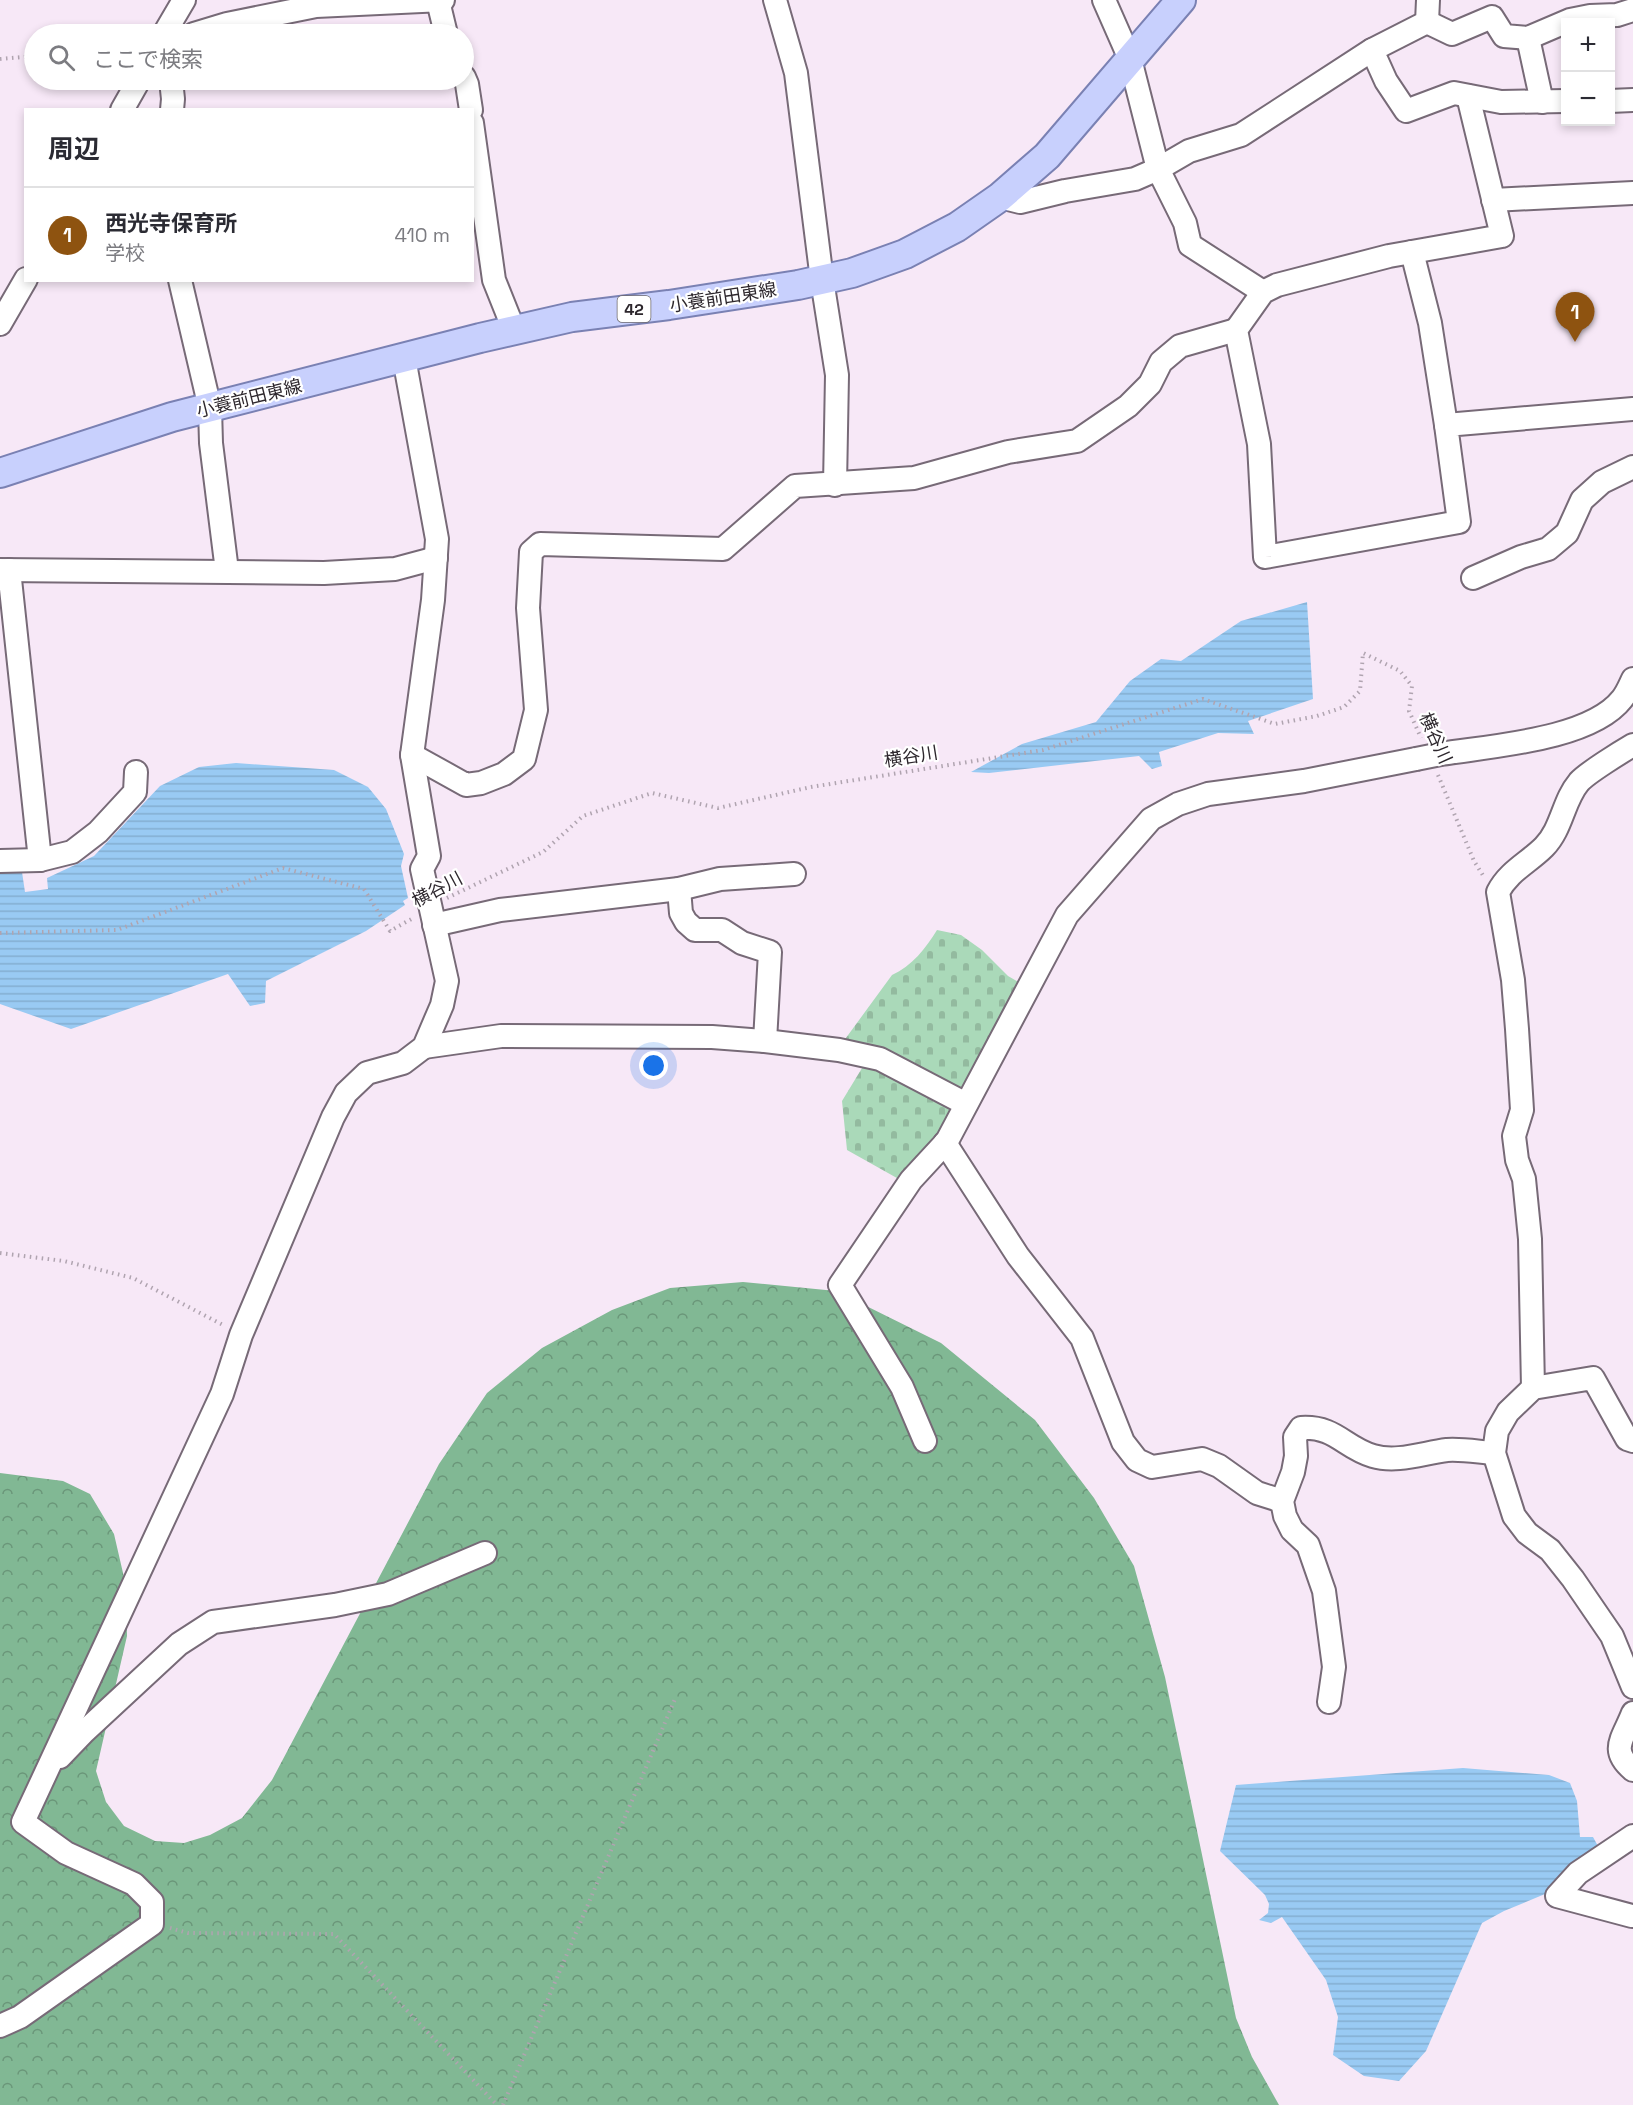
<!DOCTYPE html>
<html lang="ja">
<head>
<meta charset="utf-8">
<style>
	body { margin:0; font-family:"Space Grotesk","Noto Sans JP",sans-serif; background:#f7f7f7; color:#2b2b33 }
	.controls { position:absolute; right:18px; top:18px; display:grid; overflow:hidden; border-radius:0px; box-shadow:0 3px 9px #0003 }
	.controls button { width:54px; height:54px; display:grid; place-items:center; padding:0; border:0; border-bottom:2px solid #e1e1e2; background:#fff; color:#2b2b33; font:30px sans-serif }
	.you { position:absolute; left:654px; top:1066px; width:21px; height:21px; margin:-15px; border:4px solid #fff; border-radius:50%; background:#1a73e8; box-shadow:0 0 0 9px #1a73e833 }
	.badge { display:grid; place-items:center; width:39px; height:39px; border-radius:50%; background:#8e5310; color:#fff; font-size:20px; font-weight:700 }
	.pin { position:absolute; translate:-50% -50px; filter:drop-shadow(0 2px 3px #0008) }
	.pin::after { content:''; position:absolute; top:32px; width:21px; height:18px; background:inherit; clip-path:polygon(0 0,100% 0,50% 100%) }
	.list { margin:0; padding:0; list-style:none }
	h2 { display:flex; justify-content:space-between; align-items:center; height:78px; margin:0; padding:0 24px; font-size:26px }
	h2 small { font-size:20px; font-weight:400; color:#7c7c81 }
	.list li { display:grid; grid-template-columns:39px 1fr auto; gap:18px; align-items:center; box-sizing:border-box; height:96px; padding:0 24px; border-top:2px solid #e1e1e2 }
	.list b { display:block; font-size:22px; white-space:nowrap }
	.list p { margin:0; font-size:20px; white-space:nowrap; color:#7c7c81 }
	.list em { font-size:20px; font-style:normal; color:#7c7c81 }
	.icon { flex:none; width:33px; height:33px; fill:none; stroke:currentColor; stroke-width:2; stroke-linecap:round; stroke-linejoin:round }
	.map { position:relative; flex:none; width:1633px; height:2105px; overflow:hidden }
	.search { position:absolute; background:#fff; box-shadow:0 3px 9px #0003; left:24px; top:24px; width:450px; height:66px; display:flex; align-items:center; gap:15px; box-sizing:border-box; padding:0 21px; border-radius:33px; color:#7c7c81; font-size:22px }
	.panel { position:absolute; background:#fff; box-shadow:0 3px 9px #0003; left:24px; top:108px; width:450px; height:174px; border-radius:0px }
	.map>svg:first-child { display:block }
</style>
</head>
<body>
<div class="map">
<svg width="1633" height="2105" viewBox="0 0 1633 2105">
	<defs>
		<pattern id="forest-crowns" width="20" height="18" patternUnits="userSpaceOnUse" patternTransform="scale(1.5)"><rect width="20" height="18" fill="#81b894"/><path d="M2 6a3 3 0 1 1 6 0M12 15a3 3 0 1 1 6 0" fill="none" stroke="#6a9679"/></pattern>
		<pattern id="cemetery-stones" width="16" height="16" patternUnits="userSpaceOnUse" patternTransform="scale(1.5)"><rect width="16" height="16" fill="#aad9b9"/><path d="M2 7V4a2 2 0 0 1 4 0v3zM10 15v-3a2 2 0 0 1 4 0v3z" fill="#93ba9f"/></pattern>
		<pattern id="water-rules" width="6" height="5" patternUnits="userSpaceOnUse" patternTransform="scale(1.5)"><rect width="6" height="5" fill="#99caf3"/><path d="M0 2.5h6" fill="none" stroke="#84aed1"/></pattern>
	</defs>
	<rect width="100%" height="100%" fill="#f7e8f7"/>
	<!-- forest -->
	<path fill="url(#forest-crowns)" d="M 743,1282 L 836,1291 L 941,1343 L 1035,1420 L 1094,1498 L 1134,1566 L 1165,1677 L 1236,2018 L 1252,2057 L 1279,2105 L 0,2105 L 0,1473 L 63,1481 L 90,1494 L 114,1534 L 126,1586 L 127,1636 L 96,1771 L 106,1802 L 124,1826 L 155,1841 L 184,1843 L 210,1835 L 242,1818 L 272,1780 L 439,1464 L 487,1393 L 542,1348 L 612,1310 L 670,1288 Z"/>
	<!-- cemetery -->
	<path fill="url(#cemetery-stones)" d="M 937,930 L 961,935 L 982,950 L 1008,976 L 1024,985 L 965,1097 L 904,1182 L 847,1150 L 842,1101 L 873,1050 L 843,1042 L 892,975 C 912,966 926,948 937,930 Z"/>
	<!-- water -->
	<g fill="url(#water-rules)">
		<path d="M 1307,602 L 1313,699 L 1248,721 L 1254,734 L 1218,733 L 1159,752 L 1162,766 L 1152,769 L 1139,756 L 989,773 L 971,772 L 1022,744 L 1096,722 L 1130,681 L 1161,659 L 1181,661 L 1241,621 Z"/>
		<path d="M 236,763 L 334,770 L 368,787 L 386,809 L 404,854 L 401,866 L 408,898 L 403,901 L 405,905 L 366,931 L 266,981 L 265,1003 L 250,1006 L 228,974 L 71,1029 L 0,1004 L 0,870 L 22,872 L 25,892 L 48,889 L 47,878 L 94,856 L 160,786 L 199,767 Z"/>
		<path d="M 1463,1768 L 1549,1775 L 1570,1783 L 1577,1801 L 1580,1837 L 1593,1837 L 1599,1848 L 1545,1894 L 1504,1911 L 1482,1923 L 1426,2051 L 1399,2081 L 1364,2076 L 1333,2055 L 1338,2017 L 1326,1980 L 1282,1917 L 1271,1923 L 1259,1920 L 1268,1913 L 1269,1904 L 1265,1895 L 1220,1851 L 1236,1785 Z"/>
	</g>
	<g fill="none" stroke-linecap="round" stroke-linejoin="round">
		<defs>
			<g id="minor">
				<path d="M 775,0 L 796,73 L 822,280 L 837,375 L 835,485"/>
				<path d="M 1104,0 L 1130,59 L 1158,169 L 1185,223 L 1190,245 L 1263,292"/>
				<path d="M 1428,0 L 1427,22 L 1372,50 L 1386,81 L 1406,111 L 1454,93 L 1501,102 L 1566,101"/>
				<path d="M 438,1 L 446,34"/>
				<path d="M 1427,22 L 1452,34 L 1492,17 L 1504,36 L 1528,38 L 1570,20 L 1590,16 L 1617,15 L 1633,10"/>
				<path d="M 164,34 L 184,0"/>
				<path d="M 194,34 L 227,24 L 316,6 L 443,0"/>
				<path d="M 1528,38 L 1542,102"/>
				<path d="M 464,77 L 467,84 L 471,110"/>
				<path d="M 171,80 L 173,99 L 172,110"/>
				<path d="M 1468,96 L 1502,236 L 1389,256 L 1277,285 L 1263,292 L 1236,330 L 1259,444 L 1265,557 L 1459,522 L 1446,425 L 1633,409"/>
				<path d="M 1610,101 L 1633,100"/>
				<path d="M 122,110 L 139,80"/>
				<path d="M 472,123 L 494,280 L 514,330"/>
				<path d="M 1000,197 L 1020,202 L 1065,191 L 1135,179 L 1158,169 L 1189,151 L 1241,135 L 1372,50"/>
				<path d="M 1493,200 L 1633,193"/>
				<path d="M 1412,252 L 1430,323 L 1446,425"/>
				<path d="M 180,280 L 210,408 L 211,443 L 227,571"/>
				<path d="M 0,324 L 26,279"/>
				<path d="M 0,570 L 324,573 L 395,569 L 436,558"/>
				<path d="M 9,570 L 40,860"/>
				<path d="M 1473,578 L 1521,557 L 1548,549 L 1567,533 L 1582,500 L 1602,482 L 1633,467"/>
				<path d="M 1441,754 C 1490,746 1590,740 1622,699 C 1627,693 1630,685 1633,679"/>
				<path d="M 412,755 L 466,785 L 481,783 L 504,774 L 524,759 L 536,710 L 528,608 L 531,552 L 540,544 L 723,549 L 795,486 L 914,478 L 1008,452 L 1077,441 L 1128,406 L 1150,384 L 1161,362 L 1180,346 L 1236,330"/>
				<path d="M 0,861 L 40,860 L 72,852 L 98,832 L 135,792 L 136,772"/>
				<path d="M 679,889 L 681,913 L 686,922 L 695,930 L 722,930 L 742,943 L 770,952 L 765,1041"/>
				<path d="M 434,925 L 500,910 L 679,889 L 720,879 L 794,874"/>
				<path d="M 424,1047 L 501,1036 L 712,1037 L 765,1041 L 839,1050 L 880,1059 L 966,1104"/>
				<path d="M 945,1143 L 1018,1256 L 1082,1338 L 1123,1442 L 1137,1460 L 1152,1467 L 1202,1459 L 1219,1466 L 1257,1493 L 1282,1501"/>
				<path d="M 1533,1388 L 1530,1239 L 1524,1179 L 1517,1160 L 1514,1136 L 1522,1110 L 1517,1029 L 1513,980 L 1498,892 C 1509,871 1528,863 1544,847 C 1562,829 1563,801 1579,782 C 1587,773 1621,752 1633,745"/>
				<path d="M 925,1441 L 902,1387 L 840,1285 L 911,1180 L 947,1141 L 1067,915 L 1151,819 L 1178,804 L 1208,794 L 1304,781 L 1416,759"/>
				<path d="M 1633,1441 L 1627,1439 L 1593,1378 L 1533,1388 L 1508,1412 L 1497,1431 L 1494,1453 L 1514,1516 L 1527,1533 L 1550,1550 L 1573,1579 L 1612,1636 L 1633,1687"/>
				<path d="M 1329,1702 L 1334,1667 L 1324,1591 L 1308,1545 L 1292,1530 L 1285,1516 L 1282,1501 L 1293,1472 L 1296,1456 L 1295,1437 L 1301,1428 C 1336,1426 1343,1447 1373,1456 C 1397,1463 1423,1453 1447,1450 C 1463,1449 1479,1452 1494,1453"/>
				<path d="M 1633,1713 C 1623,1739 1609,1750 1633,1770"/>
				<path d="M 60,1757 L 84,1732 L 179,1644 L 213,1622 L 335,1605 L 388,1594 L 485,1553"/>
				<path d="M 1632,1916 L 1557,1896 L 1578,1873 L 1633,1836"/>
				<path d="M 0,2026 L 20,2017 L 152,1924 L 152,1902 L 134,1884 L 66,1853 L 23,1822 L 222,1394 L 241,1335 L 333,1117 L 346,1093 L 367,1073 L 403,1063 L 424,1047 L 442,1005 L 447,981 L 422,869 L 429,856 L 412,755 L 433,600 L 437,539 L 404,358"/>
			</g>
			<path id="major" d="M 0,473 L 172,417 L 480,338 L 572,317 L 669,305 L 798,285 L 852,273 L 905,254 L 957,227 L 1000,197 L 1047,156 L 1181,0"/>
		</defs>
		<!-- minor casing -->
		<use href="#minor" stroke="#776a77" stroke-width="26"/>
		<!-- major casing -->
		<use href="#major" stroke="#7a81b3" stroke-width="32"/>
		<!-- path -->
		<g stroke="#b0a4b0" stroke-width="4" stroke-dasharray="1.5 4.5" stroke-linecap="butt">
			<path d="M 0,59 L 34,56"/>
			<path d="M 1438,775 L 1474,861 L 1484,877"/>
			<path d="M 447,898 L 543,852 L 583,816 L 652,793 L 718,808 L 811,787 L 1043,750 L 1203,699 L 1275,724 L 1317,716 L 1344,707 L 1360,691 L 1363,653 L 1400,671 L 1412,686 L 1409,711 L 1421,738"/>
			<path d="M 0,933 L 117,930 L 283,868 L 364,889 L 390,931 L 415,917"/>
			<path d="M 0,1253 L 64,1261 L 133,1278 L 225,1326"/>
			<path d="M 170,1928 L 188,1933 L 334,1934 L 497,2105"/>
			<path d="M 503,2105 L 675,1699"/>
		</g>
		<!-- minor -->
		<use href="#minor" stroke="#fff" stroke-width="22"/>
		<!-- major -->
		<use href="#major" stroke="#c8d0fd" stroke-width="28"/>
		<defs>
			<path id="minor-bridge" d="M 1416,759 L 1441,754"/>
		</defs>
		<!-- minor-bridge casing -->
		<use href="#minor-bridge" stroke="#776a77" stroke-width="26" stroke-linecap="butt"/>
		<!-- minor-bridge -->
		<use href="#minor-bridge" stroke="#fff" stroke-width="22"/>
	</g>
	<g text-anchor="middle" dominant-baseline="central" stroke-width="4.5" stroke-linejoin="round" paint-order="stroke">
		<!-- shield labels -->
		<rect fill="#fff" stroke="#6c686c" stroke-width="1.5" x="617.5" y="296" width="33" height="26" rx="4.5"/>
		<g font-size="16" font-weight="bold" fill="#2d272d">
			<text x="634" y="309">42</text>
		</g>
		<!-- street labels -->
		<g font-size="18" fill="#2d272d" stroke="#fff">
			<text transform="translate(723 297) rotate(-9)">小蓑前田東線</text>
			<text transform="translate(249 398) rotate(-14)">小蓑前田東線</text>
			<text transform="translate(1436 738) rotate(66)">横谷川</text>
			<text transform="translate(911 756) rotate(-9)">横谷川</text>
			<text transform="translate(437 889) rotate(-28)">横谷川</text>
		</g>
	</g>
</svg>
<div class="controls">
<button>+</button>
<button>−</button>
</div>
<div class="you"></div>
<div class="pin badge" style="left:1575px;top:342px">1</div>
<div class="search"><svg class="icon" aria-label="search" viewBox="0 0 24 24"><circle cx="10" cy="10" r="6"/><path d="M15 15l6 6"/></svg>ここで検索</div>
<section class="panel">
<h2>周辺<small></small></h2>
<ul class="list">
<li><span class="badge">1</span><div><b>西光寺保育所</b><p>学校</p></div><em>410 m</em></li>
</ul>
</section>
</div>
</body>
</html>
